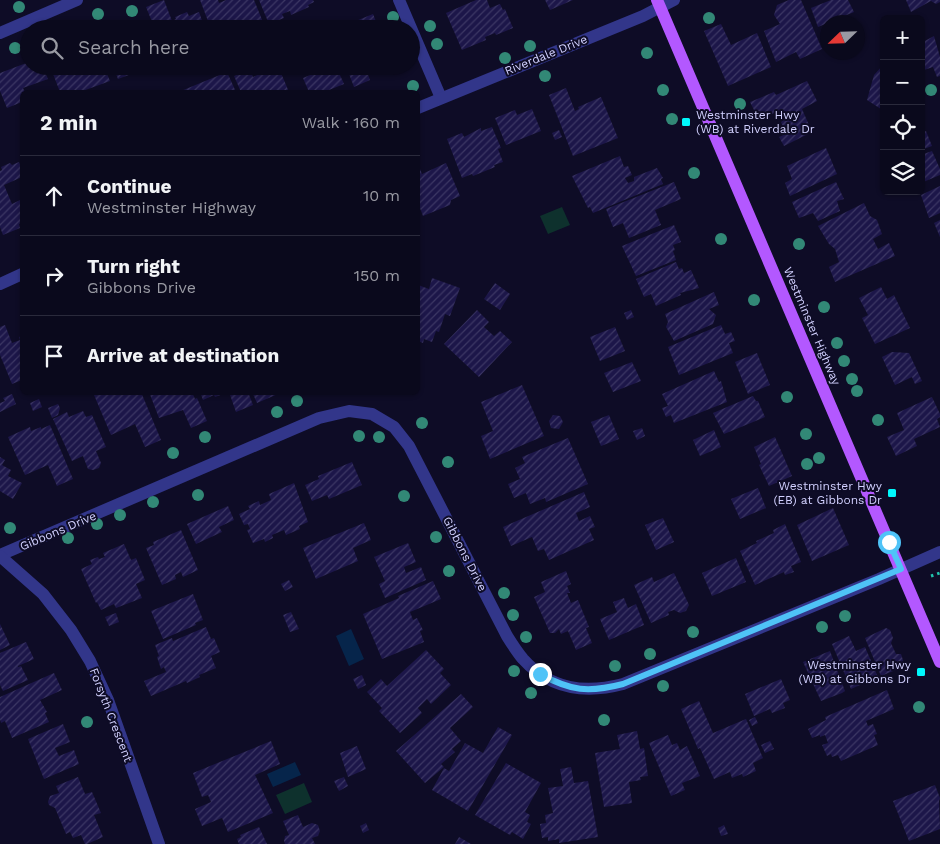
<!DOCTYPE html>
<html lang="en">
<head>
<meta charset="utf-8">
<style>
	body { margin:0; font-family:"Work Sans",sans-serif; background:#181729; color:#f1f3f6 }
	.controls { position:absolute; right:15px; top:15px; display:grid; overflow:hidden; border-radius:8px; box-shadow:0 1px 4px #0004 }
	.controls button { width:45px; height:45px; display:grid; place-items:center; padding:0; border:0; border-bottom:1px solid #2a2a3b; background:#0a091c; color:#f1f3f6; font:25px sans-serif }
	.compass { position:absolute; left:820px; top:15px; width:45px; height:45px; border-radius:50%; background:#0a091c; box-shadow:0 1px 4px #0004; rotate:247deg }
	.stop { position:absolute; width:15px; height:15px; margin:-11px; border:4px solid #4fc3f7; border-radius:50%; background:#fff }
	.stop.end { background:#4fc3f7; border-color:#fff; box-shadow:0 1px 5px #0008 }
	.list { margin:0; padding:0; list-style:none }
	h2 { display:flex; justify-content:space-between; align-items:center; height:65px; margin:0; padding:0 20px; font-size:21px }
	h2 small { font-size:16px; font-weight:400; color:#999aa3 }
	.list li { display:grid; grid-template-columns:32px 1fr auto; gap:15px; align-items:center; box-sizing:border-box; height:80px; padding:0 20px; border-top:1px solid #2a2a3b }
	.list b { display:block; font-size:19px; white-space:nowrap }
	.list p { margin:0; font-size:16px; white-space:nowrap; color:#999aa3 }
	.list em { font-size:16px; font-style:normal; color:#999aa3 }
	.icon { flex:none; width:28px; height:28px; fill:none; stroke:currentColor; stroke-width:2; stroke-linecap:round; stroke-linejoin:round }
	.map { position:relative; flex:none; width:940px; height:844px; overflow:hidden }
	.search { position:absolute; background:#0a091c; box-shadow:0 1px 4px #0004; left:20px; top:20px; width:400px; height:55px; display:flex; align-items:center; gap:12px; box-sizing:border-box; padding:0 18px; border-radius:28px; color:#999aa3; font-size:19px }
	.panel { position:absolute; background:#0a091c; box-shadow:0 1px 4px #0004; left:20px; top:90px; width:400px; height:305px; border-radius:8px }
	.map>svg:first-child { display:block }
</style>
</head>
<body>
<div class="map">
<svg width="940" height="844" viewBox="0 0 940 844">
	<defs>
		<pattern id="building-hatch" width="6" height="6" patternUnits="userSpaceOnUse" patternTransform="scale(1.25)"><rect width="6" height="6" fill="#1c1649"/><path d="M-1 1l2-2M0 6l6-6M5 7l2-2" fill="none" stroke="#3c3764"/></pattern>
	</defs>
	<rect width="100%" height="100%" fill="#0e0c26"/>
	<!-- pitch -->
	<g fill="#0e312d">
		<path d="M 562,207 L 570,225 L 548,234 L 540,216 Z"/>
		<path d="M 304,783 L 312,802 L 285,814 L 276,795 Z"/>
	</g>
	<!-- water -->
	<g fill="#06254b">
		<path d="M 351,629 L 364,659 L 349,666 L 336,636 Z"/>
		<path d="M 295,762 L 301,775 L 273,787 L 267,774 Z"/>
	</g>
	<!-- building -->
	<g fill="url(#building-hatch)">
		<path d="M 164,0 L 172,21 L 176,19 L 175,17 L 187,12 L 189,16 L 199,12 L 205,29 L 155,29 L 146,7 Z"/>
		<path d="M 200,0 L 218,0 L 219,3 L 226,0 L 254,0 L 265,27 L 260,29 L 211,29 Z"/>
		<path d="M 259,0 L 313,0 L 314,2 L 308,5 L 309,7 L 291,15 L 290,11 L 282,14 L 284,18 L 269,24 Z"/>
		<path d="M 476,0 L 487,0 L 490,8 L 500,4 L 503,10 L 505,9 L 513,28 L 496,35 L 495,33 L 485,37 L 486,40 L 462,50 L 446,13 Z"/>
		<path d="M 545,0 L 573,0 L 550,10 Z"/>
		<path d="M 789,0 L 801,0 L 822,49 L 800,59 L 796,52 L 776,62 L 764,31 L 780,24 L 774,15 L 777,5 Z"/>
		<path d="M 831,0 L 848,0 L 854,12 L 818,27 L 811,8 Z"/>
		<path d="M 906,0 L 940,0 L 940,2 L 936,4 L 931,1 L 911,12 Z"/>
		<path d="M 373,14 L 379,29 L 336,29 Z"/>
		<path d="M 721,24 L 731,45 L 757,33 L 771,67 L 728,86 L 704,31 Z"/>
		<path d="M 934,36 L 940,57 L 940,76 L 937,77 L 933,67 L 921,71 L 921,43 Z"/>
		<path d="M 29,62 L 29,66 L 43,66 L 48,79 L 23,88 L 25,92 L 22,92 L 22,102 L 7,108 L 0,91 L 0,73 Z"/>
		<path d="M 884,64 L 884,111 L 867,100 L 874,75 Z"/>
		<path d="M 50,66 L 101,66 L 102,70 L 105,69 L 110,81 L 80,92 L 60,92 Z"/>
		<path d="M 113,66 L 135,66 L 137,72 L 118,79 Z"/>
		<path d="M 266,66 L 278,66 L 289,92 L 241,92 L 234,76 L 250,69 L 253,77 L 268,70 Z"/>
		<path d="M 331,66 L 336,66 L 344,84 L 324,92 L 309,92 L 303,78 Z"/>
		<path d="M 346,66 L 365,66 L 370,80 L 354,87 Z"/>
		<path d="M 227,72 L 236,92 L 182,92 L 181,91 Z"/>
		<path d="M 807,81 L 817,101 L 802,109 L 812,132 L 784,146 L 779,137 L 786,134 L 781,122 L 785,119 L 781,110 L 759,120 L 750,102 L 774,92 L 776,95 Z"/>
		<path d="M 566,88 L 575,111 L 579,109 L 578,107 L 601,97 L 618,138 L 573,156 L 549,95 Z"/>
		<path d="M 532,109 L 541,131 L 506,145 L 495,118 L 515,110 L 517,115 Z"/>
		<path d="M 492,127 L 501,148 L 498,149 L 503,162 L 494,165 L 495,167 L 473,176 L 472,174 L 462,178 L 447,139 L 462,133 L 464,137 L 481,128 L 481,131 Z"/>
		<path d="M 559,130 L 562,137 L 555,140 L 552,133 Z"/>
		<path d="M 926,131 L 932,146 L 921,150 L 921,133 Z"/>
		<path d="M 826,148 L 837,174 L 790,196 L 785,183 L 792,179 L 787,166 Z"/>
		<path d="M 932,151 L 940,169 L 940,175 L 921,183 L 921,155 Z"/>
		<path d="M 620,156 L 624,167 L 628,166 L 632,175 L 625,178 L 628,183 L 634,181 L 634,177 L 657,168 L 663,178 L 661,179 L 663,184 L 593,213 L 590,207 L 588,208 L 572,176 Z"/>
		<path d="M 19,162 L 22,169 L 22,177 L 4,185 L 12,204 L 22,199 L 22,223 L 19,224 L 20,228 L 3,235 L 0,227 L 0,171 L 2,170 L 1,167 L 10,163 L 12,165 Z"/>
		<path d="M 446,163 L 460,196 L 451,200 L 450,205 L 423,216 L 418,203 L 418,164 L 422,174 Z"/>
		<path d="M 674,182 L 681,199 L 655,210 L 661,225 L 629,238 L 623,223 L 613,227 L 606,209 Z"/>
		<path d="M 836,182 L 844,199 L 837,201 L 840,211 L 818,221 L 813,213 L 799,218 L 792,202 Z"/>
		<path d="M 940,186 L 940,213 L 929,218 L 921,195 Z"/>
		<path d="M 864,203 L 870,216 L 877,220 L 882,234 L 873,239 L 878,249 L 889,243 L 895,256 L 835,282 L 829,267 L 839,262 L 835,249 L 829,244 L 818,226 Z"/>
		<path d="M 940,220 L 940,237 L 934,223 Z"/>
		<path d="M 674,225 L 681,242 L 673,245 L 675,250 L 673,251 L 676,260 L 636,276 L 622,246 Z"/>
		<path d="M 676,262 L 679,269 L 682,268 L 684,273 L 691,270 L 699,288 L 680,293 L 681,295 L 656,306 L 651,294 L 644,297 L 636,279 Z"/>
		<path d="M 432,278 L 460,288 L 450,316 L 445,314 L 439,332 L 436,331 L 432,342 L 424,339 L 423,343 L 418,341 L 418,285 L 429,289 Z"/>
		<path d="M 495,283 L 510,294 L 500,310 L 484,299 Z"/>
		<path d="M 881,287 L 887,299 L 894,295 L 910,328 L 875,344 L 862,318 L 868,315 L 859,298 Z"/>
		<path d="M 714,292 L 719,305 L 709,309 L 716,315 L 713,324 L 674,341 L 666,327 L 668,322 L 665,314 Z"/>
		<path d="M 477,310 L 489,322 L 484,327 L 494,336 L 500,331 L 512,342 L 479,377 L 444,344 Z"/>
		<path d="M 631,310 L 634,317 L 627,320 L 624,313 Z"/>
		<path d="M 5,325 L 12,343 L 20,340 L 19,337 L 22,336 L 22,380 L 12,384 L 0,355 L 0,327 Z"/>
		<path d="M 721,325 L 725,334 L 731,332 L 735,341 L 729,343 L 733,353 L 679,375 L 668,347 Z"/>
		<path d="M 615,327 L 625,351 L 600,361 L 590,337 Z"/>
		<path d="M 892,352 L 909,353 L 922,381 L 915,384 L 912,377 L 895,385 L 882,357 Z"/>
		<path d="M 757,353 L 770,385 L 748,394 L 735,362 Z"/>
		<path d="M 632,362 L 641,381 L 613,392 L 604,373 Z"/>
		<path d="M 714,371 L 719,382 L 721,381 L 727,402 L 674,423 L 671,415 L 666,417 L 662,408 L 668,406 L 662,394 Z"/>
		<path d="M 522,385 L 544,436 L 490,459 L 481,436 L 493,431 L 481,402 Z"/>
		<path d="M 101,392 L 109,392 L 109,394 L 113,392 L 141,392 L 161,440 L 145,447 L 135,424 L 111,435 L 94,395 Z"/>
		<path d="M 149,392 L 192,392 L 195,399 L 197,398 L 207,421 L 191,428 L 183,410 L 159,418 Z"/>
		<path d="M 200,392 L 226,392 L 226,393 L 215,397 L 214,395 L 203,400 Z"/>
		<path d="M 229,392 L 248,392 L 253,405 L 236,412 Z"/>
		<path d="M 252,392 L 278,392 L 278,394 L 257,403 Z"/>
		<path d="M 12,394 L 16,404 L 0,412 L 0,403 L 5,401 L 3,398 Z"/>
		<path d="M 753,396 L 756,401 L 758,401 L 765,417 L 724,434 L 713,413 Z"/>
		<path d="M 932,397 L 940,414 L 940,417 L 937,419 L 940,427 L 914,439 L 917,446 L 896,456 L 887,437 L 904,430 L 897,413 Z"/>
		<path d="M 39,399 L 42,407 L 33,411 L 30,403 Z"/>
		<path d="M 58,404 L 60,408 L 58,415 L 52,418 L 48,408 Z"/>
		<path d="M 83,411 L 86,417 L 92,415 L 106,447 L 96,451 L 101,463 L 99,468 L 93,470 L 88,469 L 83,456 L 72,461 L 53,419 L 67,412 L 69,417 Z"/>
		<path d="M 553,415 L 560,416 L 563,422 L 559,429 L 551,428 L 549,421 Z"/>
		<path d="M 609,415 L 619,439 L 601,446 L 591,422 Z"/>
		<path d="M 50,425 L 73,479 L 57,486 L 48,465 L 25,475 L 8,437 L 30,427 L 31,431 L 41,427 L 41,429 Z"/>
		<path d="M 642,428 L 645,436 L 637,440 L 633,431 Z"/>
		<path d="M 714,430 L 721,447 L 700,456 L 693,440 Z"/>
		<path d="M 775,437 L 792,476 L 769,486 L 759,465 L 761,464 L 754,447 Z"/>
		<path d="M 568,438 L 588,484 L 546,502 L 545,498 L 530,504 L 526,493 L 514,498 L 508,484 L 520,479 L 515,468 L 525,463 L 522,457 Z"/>
		<path d="M 0,457 L 5,460 L 2,465 L 11,470 L 8,476 L 22,483 L 13,499 L 0,491 Z"/>
		<path d="M 352,462 L 362,485 L 329,499 L 327,495 L 312,501 L 305,485 L 319,479 L 318,476 Z"/>
		<path d="M 294,483 L 308,522 L 299,526 L 300,529 L 286,535 L 284,530 L 272,535 L 273,538 L 265,542 L 264,539 L 253,543 L 247,530 L 250,529 L 248,524 L 244,525 L 239,514 L 250,509 L 248,506 L 259,501 L 260,505 L 271,500 L 269,494 Z"/>
		<path d="M 758,488 L 766,508 L 740,519 L 731,499 Z"/>
		<path d="M 584,492 L 590,507 L 576,513 L 579,521 L 590,516 L 595,527 L 589,529 L 594,540 L 549,560 L 544,549 L 538,551 L 532,537 L 511,546 L 503,527 Z"/>
		<path d="M 228,506 L 234,520 L 219,527 L 222,532 L 196,544 L 187,524 Z"/>
		<path d="M 833,508 L 849,545 L 812,561 L 797,525 Z"/>
		<path d="M 663,518 L 674,542 L 656,550 L 645,525 Z"/>
		<path d="M 364,523 L 371,540 L 353,548 L 358,561 L 316,579 L 303,548 Z"/>
		<path d="M 785,524 L 801,562 L 791,566 L 794,572 L 785,575 L 784,572 L 755,585 L 740,551 L 757,543 L 756,541 L 774,533 L 773,530 Z"/>
		<path d="M 181,530 L 198,570 L 183,577 L 181,572 L 175,575 L 176,579 L 162,585 L 146,548 L 154,545 L 153,542 Z"/>
		<path d="M 408,543 L 416,562 L 404,567 L 406,573 L 421,567 L 426,580 L 385,598 L 379,584 L 385,581 L 374,557 Z"/>
		<path d="M 124,544 L 131,560 L 136,558 L 145,580 L 136,584 L 142,598 L 116,608 L 114,604 L 101,610 L 97,602 L 96,603 L 81,569 L 92,564 L 90,560 L 98,557 L 99,559 L 105,557 L 103,553 Z"/>
		<path d="M 736,558 L 746,582 L 712,596 L 702,573 Z"/>
		<path d="M 566,571 L 571,584 L 567,586 L 570,593 L 567,593 L 571,603 L 578,600 L 589,627 L 586,628 L 592,643 L 576,650 L 568,631 L 561,634 L 559,629 L 555,633 L 550,633 L 534,597 L 545,592 L 541,582 Z"/>
		<path d="M 674,573 L 689,605 L 686,611 L 680,613 L 674,610 L 668,612 L 669,615 L 651,623 L 634,585 L 652,577 L 654,582 Z"/>
		<path d="M 289,580 L 293,587 L 285,591 L 281,584 Z"/>
		<path d="M 433,581 L 441,599 L 410,612 L 413,620 L 417,618 L 423,630 L 420,631 L 424,642 L 382,659 L 363,614 L 399,598 L 398,596 Z"/>
		<path d="M 193,594 L 203,620 L 195,623 L 196,625 L 163,639 L 151,611 Z"/>
		<path d="M 624,598 L 628,608 L 636,604 L 644,625 L 609,640 L 600,619 L 617,612 L 613,602 Z"/>
		<path d="M 291,612 L 299,629 L 290,632 L 283,615 Z"/>
		<path d="M 116,613 L 119,622 L 109,626 L 105,617 Z"/>
		<path d="M 0,624 L 10,645 L 0,650 Z"/>
		<path d="M 206,627 L 211,639 L 214,638 L 220,652 L 211,656 L 216,668 L 199,675 L 200,677 L 187,683 L 186,681 L 151,696 L 144,681 L 166,672 L 164,667 L 161,669 L 157,657 L 159,656 L 155,645 L 172,638 L 173,641 Z"/>
		<path d="M 886,628 L 890,630 L 893,638 L 891,643 L 896,654 L 901,654 L 904,663 L 903,667 L 881,676 L 865,638 Z"/>
		<path d="M 849,636 L 856,651 L 865,647 L 878,677 L 851,689 L 832,644 Z"/>
		<path d="M 26,642 L 34,659 L 18,666 L 18,667 L 21,666 L 28,680 L 3,691 L 0,685 L 0,653 Z"/>
		<path d="M 426,650 L 444,669 L 440,673 L 451,685 L 431,704 L 427,699 L 418,708 L 422,713 L 400,733 L 379,711 L 382,708 L 367,692 L 381,679 L 387,686 Z"/>
		<path d="M 830,651 L 845,691 L 842,693 L 821,701 L 803,662 Z"/>
		<path d="M 54,673 L 62,690 L 40,700 L 47,712 L 45,713 L 49,722 L 12,738 L 5,721 L 1,723 L 0,719 L 0,697 Z"/>
		<path d="M 362,675 L 366,685 L 358,689 L 353,679 Z"/>
		<path d="M 781,679 L 790,700 L 783,703 L 785,708 L 772,713 L 770,709 L 754,716 L 745,694 Z"/>
		<path d="M 887,690 L 894,709 L 866,721 L 868,726 L 873,724 L 877,734 L 874,735 L 878,745 L 841,761 L 838,755 L 832,757 L 831,754 L 827,756 L 822,745 L 828,743 L 825,735 L 820,737 L 820,735 L 812,738 L 808,729 L 826,720 L 825,717 Z"/>
		<path d="M 461,694 L 473,707 L 450,728 L 461,741 L 452,749 L 455,752 L 441,764 L 444,767 L 425,783 L 396,751 Z"/>
		<path d="M 699,701 L 713,733 L 746,719 L 763,758 L 753,763 L 756,771 L 743,777 L 742,774 L 732,778 L 730,772 L 714,779 L 700,748 L 698,749 L 681,709 Z"/>
		<path d="M 755,717 L 758,723 L 752,726 L 749,720 Z"/>
		<path d="M 63,724 L 70,742 L 55,748 L 59,756 L 74,750 L 79,764 L 44,779 L 28,739 Z"/>
		<path d="M 498,727 L 512,735 L 468,811 L 432,790 L 444,768 L 449,771 L 465,743 L 483,753 Z"/>
		<path d="M 637,731 L 640,749 L 644,748 L 648,776 L 640,777 L 641,780 L 629,782 L 632,803 L 604,807 L 595,753 L 620,749 L 617,735 Z"/>
		<path d="M 668,735 L 672,745 L 677,743 L 680,750 L 687,746 L 700,776 L 682,783 L 685,790 L 671,796 L 649,743 Z"/>
		<path d="M 271,741 L 280,764 L 255,775 L 273,813 L 228,832 L 222,818 L 202,826 L 195,809 L 211,802 L 208,795 L 202,797 L 193,773 Z"/>
		<path d="M 770,741 L 774,749 L 765,753 L 761,745 Z"/>
		<path d="M 357,746 L 366,769 L 348,777 L 340,753 Z"/>
		<path d="M 506,763 L 541,783 L 525,812 L 530,815 L 527,822 L 531,824 L 523,839 L 512,832 L 510,835 L 475,815 Z"/>
		<path d="M 571,767 L 574,783 L 588,781 L 598,837 L 559,843 L 559,839 L 548,841 L 548,837 L 542,838 L 540,824 L 546,823 L 545,815 L 553,813 L 548,788 L 563,786 L 560,769 Z"/>
		<path d="M 78,777 L 85,794 L 92,792 L 101,813 L 94,815 L 103,837 L 87,844 L 85,844 L 81,835 L 73,838 L 70,832 L 66,834 L 55,808 L 49,805 L 48,802 L 50,796 L 59,793 L 56,786 Z"/>
		<path d="M 344,777 L 348,786 L 339,791 L 334,781 Z"/>
		<path d="M 935,785 L 940,798 L 939,801 L 940,829 L 909,841 L 893,801 Z"/>
		<path d="M 298,815 L 303,827 L 312,823 L 318,825 L 320,831 L 318,836 L 312,838 L 315,844 L 285,844 L 284,841 L 285,836 L 289,835 L 283,821 Z"/>
		<path d="M 366,823 L 369,830 L 363,833 L 360,826 Z"/>
		<path d="M 724,825 L 728,834 L 721,836 L 718,828 Z"/>
		<path d="M 259,827 L 267,844 L 239,844 L 237,839 L 241,837 L 240,835 Z"/>
		<path d="M 459,837 L 471,844 L 455,844 Z"/>
	</g>
	<g fill="none" stroke-linecap="round" stroke-linejoin="round">
		<!-- path -->
		<path stroke="#21c3ac" stroke-width="3" stroke-dasharray="2.5 4" stroke-linecap="butt" d="M 931,576 L 940,573"/>
		<!-- minor -->
		<g stroke="#32368a" stroke-width="12">
			<path d="M 399,0 L 441,98"/>
			<path d="M 0,33 L 77,0"/>
			<path d="M 418,108 L 643,16 L 674,0"/>
			<path d="M 0,284 L 22,274"/>
			<path d="M 0,555 L 319,418 L 349,411 L 372,414 L 394,427 L 409,446 L 507,636 C 512,644 517,652 523,659 C 551,690 585,694 623,684 L 879,579 L 940,552"/>
			<path d="M 0,556 L 43,594 L 71,630 L 90,661 L 108,700 L 159,844"/>
		</g>
		<!-- major -->
		<path stroke="#b358ff" stroke-width="12" d="M 657,0 L 940,662"/>
	</g>
	<!-- trees -->
	<g fill="#328876">
		<circle cx="19" cy="7" r="6"/>
		<circle cx="132" cy="11" r="6"/>
		<circle cx="98" cy="14" r="6"/>
		<circle cx="393" cy="17" r="6"/>
		<circle cx="709" cy="18" r="6"/>
		<circle cx="430" cy="26" r="6"/>
		<circle cx="437" cy="44" r="6"/>
		<circle cx="530" cy="46" r="6"/>
		<circle cx="15" cy="48" r="6"/>
		<circle cx="647" cy="53" r="6"/>
		<circle cx="505" cy="58" r="6"/>
		<circle cx="545" cy="76" r="6"/>
		<circle cx="413" cy="86" r="6"/>
		<circle cx="663" cy="90" r="6"/>
		<circle cx="931" cy="90" r="6"/>
		<circle cx="740" cy="104" r="6"/>
		<circle cx="672" cy="119" r="6"/>
		<circle cx="694" cy="173" r="6"/>
		<circle cx="721" cy="239" r="6"/>
		<circle cx="799" cy="244" r="6"/>
		<circle cx="754" cy="300" r="6"/>
		<circle cx="824" cy="307" r="6"/>
		<circle cx="837" cy="343" r="6"/>
		<circle cx="844" cy="361" r="6"/>
		<circle cx="852" cy="379" r="6"/>
		<circle cx="857" cy="391" r="6"/>
		<circle cx="787" cy="397" r="6"/>
		<circle cx="297" cy="401" r="6"/>
		<circle cx="277" cy="412" r="6"/>
		<circle cx="878" cy="420" r="6"/>
		<circle cx="422" cy="423" r="6"/>
		<circle cx="806" cy="434" r="6"/>
		<circle cx="359" cy="436" r="6"/>
		<circle cx="205" cy="437" r="6"/>
		<circle cx="379" cy="437" r="6"/>
		<circle cx="173" cy="453" r="6"/>
		<circle cx="819" cy="458" r="6"/>
		<circle cx="448" cy="462" r="6"/>
		<circle cx="807" cy="464" r="6"/>
		<circle cx="198" cy="495" r="6"/>
		<circle cx="404" cy="496" r="6"/>
		<circle cx="153" cy="502" r="6"/>
		<circle cx="120" cy="515" r="6"/>
		<circle cx="97" cy="524" r="6"/>
		<circle cx="10" cy="528" r="6"/>
		<circle cx="436" cy="537" r="6"/>
		<circle cx="68" cy="538" r="6"/>
		<circle cx="449" cy="571" r="6"/>
		<circle cx="504" cy="593" r="6"/>
		<circle cx="513" cy="615" r="6"/>
		<circle cx="845" cy="616" r="6"/>
		<circle cx="822" cy="627" r="6"/>
		<circle cx="693" cy="632" r="6"/>
		<circle cx="526" cy="637" r="6"/>
		<circle cx="650" cy="654" r="6"/>
		<circle cx="615" cy="666" r="6"/>
		<circle cx="514" cy="671" r="6"/>
		<circle cx="663" cy="686" r="6"/>
		<circle cx="531" cy="693" r="6"/>
		<circle cx="919" cy="707" r="6"/>
		<circle cx="604" cy="720" r="6"/>
		<circle cx="87" cy="722" r="6"/>
	</g>
	<g fill="none" stroke-linecap="round" stroke-linejoin="round">
		<!-- route -->
		<path stroke="#4fc3f7" stroke-width="6" d="M 540,674 C 571,691 588,693 623,684 L 901,569 L 889,542"/>
	</g>
	<!-- markers -->
	<g fill="#00f8fc" stroke="#0e0c26" stroke-width="2">
		<rect x="681" y="117" width="10" height="10" rx="2.5"/>
		<rect x="887" y="488" width="10" height="10" rx="2.5"/>
		<rect x="916" y="667" width="10" height="10" rx="2.5"/>
	</g>
	<g text-anchor="middle" dominant-baseline="central" stroke-width="4" stroke-linejoin="round" paint-order="stroke">
		<!-- street labels -->
		<g font-size="12" fill="#d2d1ff" stroke="#0e0c26">
			<text transform="translate(546 55) rotate(-22)">Riverdale Drive</text>
			<text transform="translate(812 326) rotate(67)">Westminster Highway</text>
			<text transform="translate(58 531) rotate(-23)">Gibbons Drive</text>
			<text transform="translate(465 554) rotate(63)">Gibbons Drive</text>
			<text transform="translate(111 715) rotate(69)">Forsyth Crescent</text>
		</g>
		<!-- poi labels -->
		<g font-size="12" fill="#d2d1ff" stroke="#0e0c26" text-anchor="end">
			<text x="696" y="115" text-anchor="start">Westminster Hwy<tspan x="696" dy="14">(WB) at Riverdale Dr</tspan></text>
			<text x="882" y="486">Westminster Hwy<tspan x="882" dy="14">(EB) at Gibbons Dr</tspan></text>
			<text x="911" y="665">Westminster Hwy<tspan x="911" dy="14">(WB) at Gibbons Dr</tspan></text>
		</g>
	</g>
</svg>
<div class="controls">
<button>+</button>
<button>−</button>
<button><svg class="icon" aria-label="locate" viewBox="0 0 24 24"><circle cx="12" cy="12" r="6"/><path d="M12 2v4M12 18v4M2 12h4M18 12h4"/></svg></button>
<button><svg class="icon" aria-label="layers" viewBox="0 0 24 24"><path d="M12 4l9 5-9 5-9-5zM3 14l9 5 9-5"/></svg></button>
</div>
<svg class="compass" viewBox="-18 -18 36 36"><path d="M0-13l5 13h-10z" fill="#e53935"/><path d="M0 13l5-13h-10z" fill="#999aa3"/></svg>
<div class="stop" style="left:889px;top:542px"></div>
<div class="stop end" style="left:540px;top:674px"></div>
<div class="search"><svg class="icon" aria-label="search" viewBox="0 0 24 24"><circle cx="10" cy="10" r="6"/><path d="M15 15l6 6"/></svg>Search here</div>
<section class="panel">
<h2>2 min<small>Walk · 160 m</small></h2>
<ul class="list">
<li><svg class="icon" aria-label="ahead" viewBox="0 0 24 24"><path d="M12 20V5M6 11l6-6 6 6"/></svg><div><b>Continue</b><p>Westminster Highway</p></div><em>10 m</em></li>
<li><svg class="icon" aria-label="right" viewBox="0 0 24 24"><path d="M7 20v-9h11M14 6l5 5-5 5"/></svg><div><b>Turn right</b><p>Gibbons Drive</p></div><em>150 m</em></li>
<li><svg class="icon" aria-label="arrive" viewBox="0 0 24 24"><path d="M6 21V4h12l-3 4 3 4H6"/></svg><div><b>Arrive at destination</b></div></li>
</ul>
</section>
</div>
</body>
</html>
